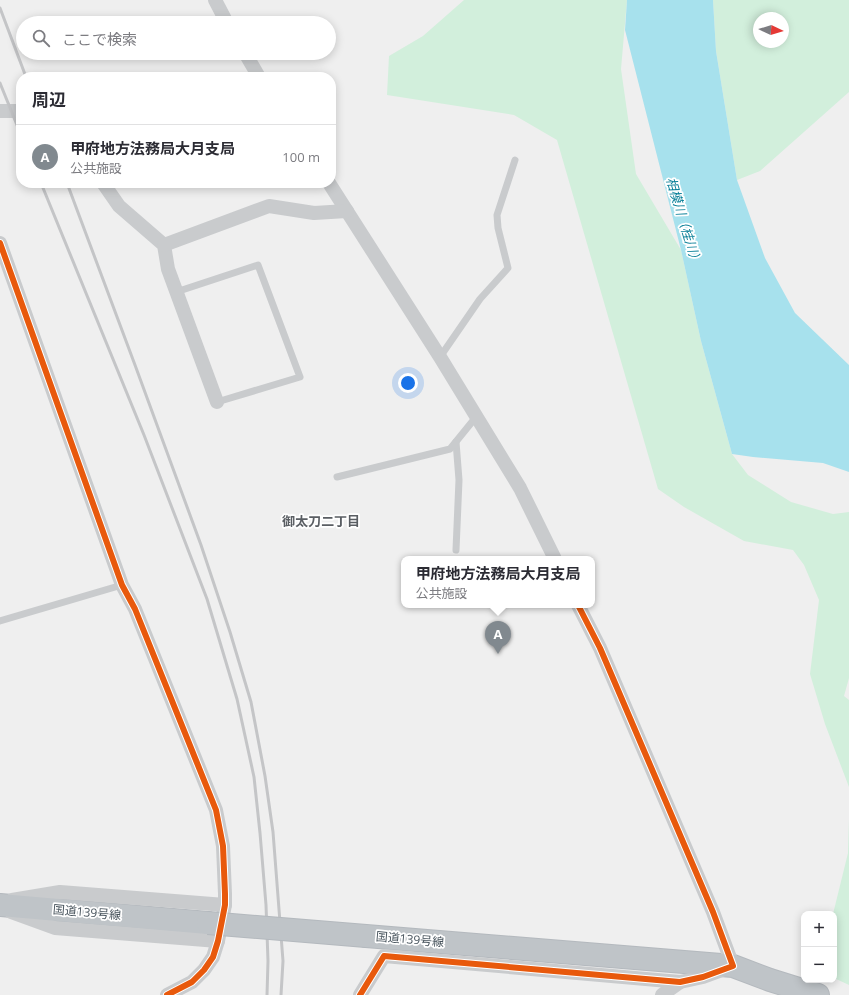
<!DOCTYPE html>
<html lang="ja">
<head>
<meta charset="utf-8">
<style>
	body { margin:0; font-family:"Open Sans","Noto Sans JP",sans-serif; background:#f2f2f3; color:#2b2b33 }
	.controls { position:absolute; right:12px; bottom:12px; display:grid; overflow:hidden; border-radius:8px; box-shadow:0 2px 10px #0003 }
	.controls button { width:36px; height:36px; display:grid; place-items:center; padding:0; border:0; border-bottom:1px solid #e1e1e2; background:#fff; color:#2b2b33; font:20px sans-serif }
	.compass { position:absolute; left:753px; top:12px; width:36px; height:36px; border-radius:50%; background:#fff; box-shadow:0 2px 10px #0003; rotate:94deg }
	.you { position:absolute; left:408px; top:383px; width:14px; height:14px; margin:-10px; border:3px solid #fff; border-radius:50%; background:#1a73e8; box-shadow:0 0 0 6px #1a73e833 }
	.badge { display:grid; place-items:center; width:26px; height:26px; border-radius:50%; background:#81898f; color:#fff; font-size:13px; font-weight:700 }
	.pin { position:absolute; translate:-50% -33px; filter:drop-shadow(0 1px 2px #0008) }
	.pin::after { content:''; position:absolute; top:21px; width:14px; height:12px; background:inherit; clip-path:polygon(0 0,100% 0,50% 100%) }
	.popup { position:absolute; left:401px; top:556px; width:194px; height:52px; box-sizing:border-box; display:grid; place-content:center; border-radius:8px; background:#fff; filter:drop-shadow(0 1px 3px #0005); font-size:13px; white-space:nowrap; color:#7c7c81 }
	.popup b { font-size:15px; color:#2b2b33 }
	.popup::after { content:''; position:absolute; left:50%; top:100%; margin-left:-8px; border:8px solid transparent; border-top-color:#fff }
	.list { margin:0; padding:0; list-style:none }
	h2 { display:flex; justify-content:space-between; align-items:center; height:52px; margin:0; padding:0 16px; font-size:17px }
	h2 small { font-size:13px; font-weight:400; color:#7c7c81 }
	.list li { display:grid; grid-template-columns:26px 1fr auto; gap:12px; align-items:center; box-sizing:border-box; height:64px; padding:0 16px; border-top:1px solid #e1e1e2 }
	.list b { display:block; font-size:15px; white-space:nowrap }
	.list p { margin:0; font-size:13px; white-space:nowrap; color:#7c7c81 }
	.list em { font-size:13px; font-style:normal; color:#7c7c81 }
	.icon { flex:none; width:22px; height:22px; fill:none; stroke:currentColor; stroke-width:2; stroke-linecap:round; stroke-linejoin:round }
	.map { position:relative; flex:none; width:849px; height:995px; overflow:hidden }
	.search { position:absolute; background:#fff; box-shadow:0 2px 10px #0003; left:16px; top:16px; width:320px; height:44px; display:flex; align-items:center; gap:10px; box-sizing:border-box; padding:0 14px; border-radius:22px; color:#7c7c81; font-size:15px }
	.panel { position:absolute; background:#fff; box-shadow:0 2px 10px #0003; left:16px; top:72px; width:320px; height:116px; border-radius:16px }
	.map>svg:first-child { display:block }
</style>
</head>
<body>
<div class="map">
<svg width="849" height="995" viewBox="0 0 849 995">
	<rect width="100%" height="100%" fill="#efefef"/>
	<!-- green -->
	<g fill="#d2efdc" fill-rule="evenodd">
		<path d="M 464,0 L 627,0 L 621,69 L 636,174 L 681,250 L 701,341 L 732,454 L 748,475 L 791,502 L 833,514 L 849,512 L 849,678 L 844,696 L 849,700 L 849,787 L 825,724 L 810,674 L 819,600 L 804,565 L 793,550 L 744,541 L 684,507 L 658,489 L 557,140 L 514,115 L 387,95 L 389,56 L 423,36 Z"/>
		<path d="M 713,0 L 849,0 L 849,92 L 760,171 L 737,180 L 716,51 ZM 759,18 L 783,18 L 783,42 L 759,42 Z"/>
		<path d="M 849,819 L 849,985 L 834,978 L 834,914 L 833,914 L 848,853 Z"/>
	</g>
	<!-- water -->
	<path fill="#a7e1ed" d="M 627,0 L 713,0 L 716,51 L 737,180 L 765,258 L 795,313 L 849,365 L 849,472 L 823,463 L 753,457 L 732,454 L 701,341 L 681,250 L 625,30 Z"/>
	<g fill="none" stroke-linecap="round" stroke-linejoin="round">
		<defs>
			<g id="trunk">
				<path d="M 0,905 L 208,923"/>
				<path d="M 366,936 L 733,966 L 770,980 L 818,995"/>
			</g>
		</defs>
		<!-- trunk casing -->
		<use href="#trunk" stroke="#b4b9be" stroke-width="24"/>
		<!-- service -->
		<g stroke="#c9cbcd" stroke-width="7">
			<path d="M 176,292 L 258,265 L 300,377 L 217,402"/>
			<path d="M 440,357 L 480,299 L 508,268 L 498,228 L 497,215 L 515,160"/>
			<path d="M 456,442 L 459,480 L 456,550"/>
			<path d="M 337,477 L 450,449 L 476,417"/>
			<path d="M 0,621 L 122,585"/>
		</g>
		<!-- minor -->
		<g stroke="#c9cbcd" stroke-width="14">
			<path d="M 215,0 L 227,23"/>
			<path d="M 245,53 L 259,77"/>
			<path d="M 0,111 L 21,111"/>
			<path d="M 103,183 L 119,206 L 164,245 L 168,269 L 217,402"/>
			<path d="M 329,183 L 440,357 L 520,488 L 555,559"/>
			<path d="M 0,243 L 122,585 L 135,609 L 216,810 L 223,846 L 225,894 L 225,905 L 218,941 L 213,957 L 204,970 L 192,982 L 167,995"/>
			<path d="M 164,245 L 269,206 L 314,213 L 347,211"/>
			<path d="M 12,900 L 60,892 L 225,905"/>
			<path d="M 11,912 L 55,928 L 218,941"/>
			<path d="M 360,995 L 384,956 L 680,982 L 703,977 L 733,966 L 713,912 L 600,648 L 578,605"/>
			<path d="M 662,995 L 680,982"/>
		</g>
		<!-- trunk -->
		<use href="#trunk" stroke="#bfc4c8" stroke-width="22"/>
		<!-- rail -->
		<g stroke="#c4c5c7" stroke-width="3">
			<path d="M 0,8 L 26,77"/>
			<path d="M 0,83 L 21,135"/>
			<path d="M 41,183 L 144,435 L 207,599 L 237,699 L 254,777 L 260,833 L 266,905 L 268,961 L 267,995"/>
			<path d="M 67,183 L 135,365 L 201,545 L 230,632 L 251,702 L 265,776 L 273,832 L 283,961 L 281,995"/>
		</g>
		<defs>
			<path id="trunk-bridge" d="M 208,923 L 366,936"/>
		</defs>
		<!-- trunk-bridge casing -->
		<use href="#trunk-bridge" stroke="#b4b9be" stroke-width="24" stroke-linecap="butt"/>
		<!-- trunk-bridge -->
		<use href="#trunk-bridge" stroke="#bfc4c8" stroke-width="22"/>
		<defs>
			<g id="cycleway">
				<path d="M 0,243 L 122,585 L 135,609 L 216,810 L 223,846 L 225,894 L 225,905 L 218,941 L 213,957 L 204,970 L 192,982 L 167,995"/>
				<path d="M 360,995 L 384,956 L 680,982 L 703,977 L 733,966 L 713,912 L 600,648 L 578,605"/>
			</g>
		</defs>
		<!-- cycleway casing -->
		<use href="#cycleway" stroke="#fff" stroke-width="8"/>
		<!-- cycleway -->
		<use href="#cycleway" stroke="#e8590c" stroke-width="6"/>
	</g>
	<g text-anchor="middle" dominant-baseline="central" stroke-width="3.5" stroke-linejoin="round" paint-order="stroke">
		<!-- street labels -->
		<g font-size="12" fill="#46525b" stroke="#fff">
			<text transform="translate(87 912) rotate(5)">国道139号線</text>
			<text transform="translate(410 939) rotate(5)">国道139号線</text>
		</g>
		<!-- water labels -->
		<g font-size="13" font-style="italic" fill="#0c8199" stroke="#fff">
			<text transform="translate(684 221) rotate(73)">相模川（桂川）</text>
		</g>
		<!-- neighbourhood labels -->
		<g font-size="13" font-weight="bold" fill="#5a5e63" stroke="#fff">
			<text x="321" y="521">御太刀二丁目</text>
		</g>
	</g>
</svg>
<div class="controls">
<button>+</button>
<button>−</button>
</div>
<svg class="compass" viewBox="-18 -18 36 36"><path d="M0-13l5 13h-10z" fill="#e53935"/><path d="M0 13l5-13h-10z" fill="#7c7c81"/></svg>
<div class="you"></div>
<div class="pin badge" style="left:498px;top:654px">A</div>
<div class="popup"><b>甲府地方法務局大月支局</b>公共施設</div>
<div class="search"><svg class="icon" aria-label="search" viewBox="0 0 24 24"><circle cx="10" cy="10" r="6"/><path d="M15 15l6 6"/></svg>ここで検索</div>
<section class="panel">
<h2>周辺<small></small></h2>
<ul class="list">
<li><span class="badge">A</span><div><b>甲府地方法務局大月支局</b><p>公共施設</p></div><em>100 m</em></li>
</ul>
</section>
</div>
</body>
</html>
